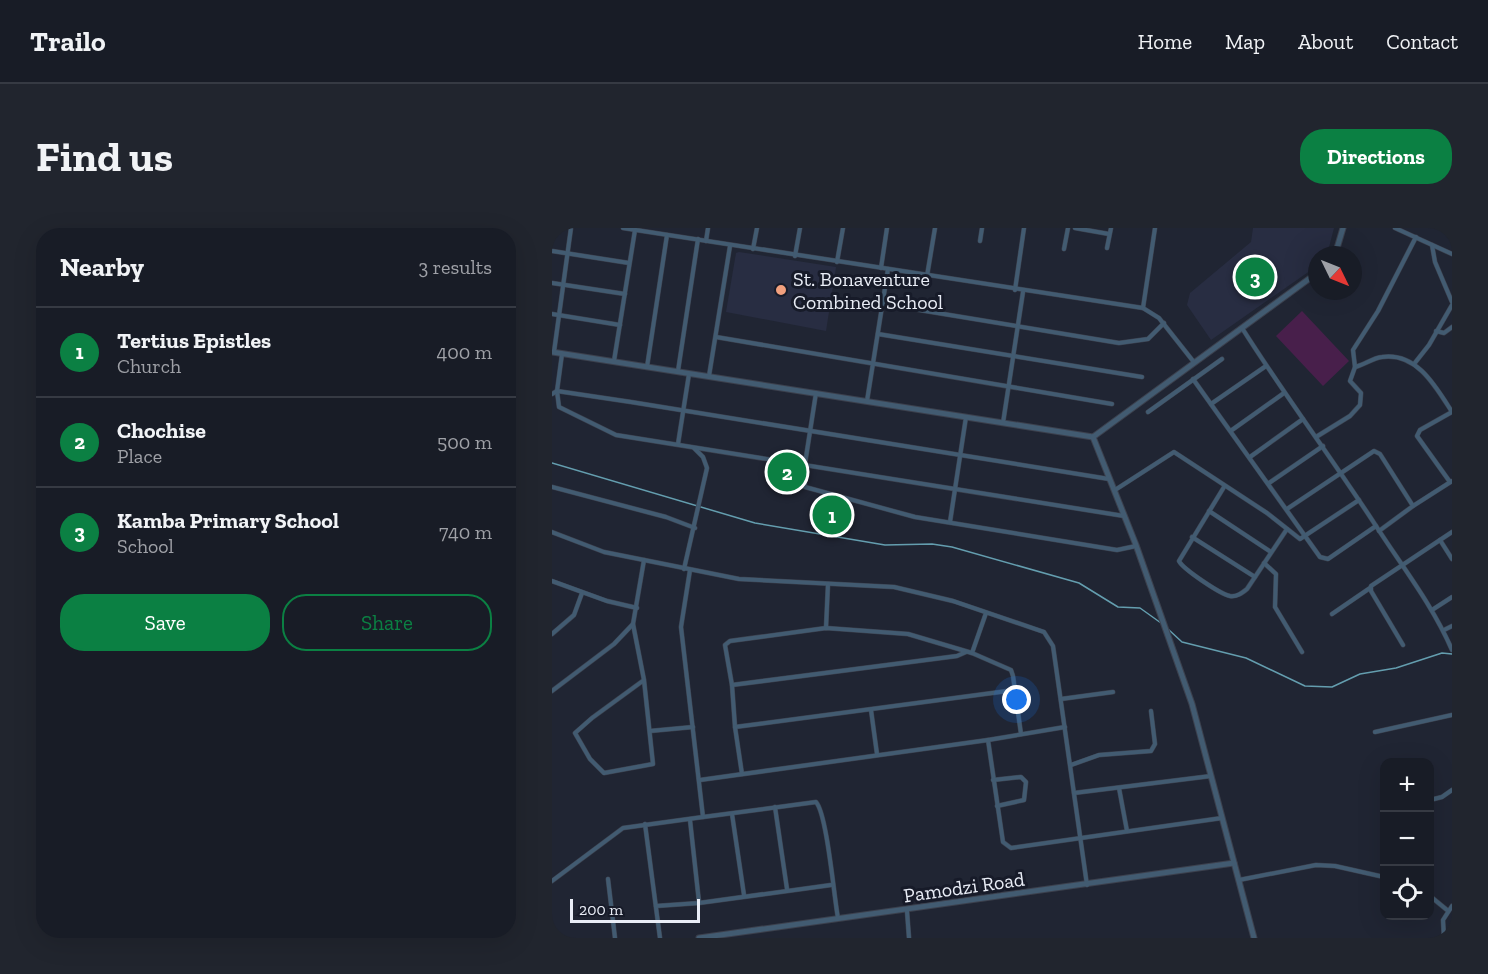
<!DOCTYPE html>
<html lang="en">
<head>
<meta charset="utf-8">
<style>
	body { margin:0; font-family:"Zilla Slab",serif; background:#21252e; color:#f1f3f6 }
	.controls { position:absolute; right:18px; bottom:18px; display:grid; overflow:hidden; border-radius:12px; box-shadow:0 6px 24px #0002 }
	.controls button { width:54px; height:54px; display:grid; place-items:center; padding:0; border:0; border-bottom:2px solid #363a43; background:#181c26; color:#f1f3f6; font:30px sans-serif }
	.compass { position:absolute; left:756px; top:18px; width:54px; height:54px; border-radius:50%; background:#181c26; box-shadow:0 6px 24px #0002; rotate:133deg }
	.scale { position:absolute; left:18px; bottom:15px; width:130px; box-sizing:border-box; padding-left:6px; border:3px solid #e9edf6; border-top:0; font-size:16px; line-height:21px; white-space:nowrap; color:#e9edf6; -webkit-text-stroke:4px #171b29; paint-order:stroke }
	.you { position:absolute; left:465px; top:472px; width:21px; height:21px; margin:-15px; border:4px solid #fff; border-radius:50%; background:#1a73e8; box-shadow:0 0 0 9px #1a73e833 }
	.badge { display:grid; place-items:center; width:39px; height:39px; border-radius:50%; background:#0b8043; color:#fff; font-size:20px; font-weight:700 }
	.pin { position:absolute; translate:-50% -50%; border:3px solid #fff; box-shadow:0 2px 6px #0006 }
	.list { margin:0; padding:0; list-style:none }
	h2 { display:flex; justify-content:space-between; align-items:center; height:78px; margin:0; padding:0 24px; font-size:26px }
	h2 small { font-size:20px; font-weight:400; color:#9fa1a7 }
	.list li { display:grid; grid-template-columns:39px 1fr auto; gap:18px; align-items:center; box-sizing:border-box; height:90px; padding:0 24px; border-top:2px solid #363a43 }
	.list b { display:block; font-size:22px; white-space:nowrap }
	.list p { margin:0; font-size:20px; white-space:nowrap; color:#9fa1a7 }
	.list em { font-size:20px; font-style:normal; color:#9fa1a7 }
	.actions { display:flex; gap:12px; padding:18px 24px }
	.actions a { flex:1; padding:14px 0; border:2px solid #0b8043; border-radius:24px; text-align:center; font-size:21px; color:#0b8043 }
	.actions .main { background:#0b8043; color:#fff }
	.icon { flex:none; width:33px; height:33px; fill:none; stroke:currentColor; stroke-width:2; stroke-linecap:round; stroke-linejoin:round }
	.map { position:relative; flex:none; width:900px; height:710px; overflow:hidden; border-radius:24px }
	header { display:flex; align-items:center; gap:36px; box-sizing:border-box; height:84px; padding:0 30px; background:#181c26; border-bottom:2px solid #363a43 }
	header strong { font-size:28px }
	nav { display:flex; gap:33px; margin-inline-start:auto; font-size:21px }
	.intro { display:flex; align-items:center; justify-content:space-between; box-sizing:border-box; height:144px; padding:0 36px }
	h1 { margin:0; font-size:42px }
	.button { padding:15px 27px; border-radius:24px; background:#0b8043; color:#fff; font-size:21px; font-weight:700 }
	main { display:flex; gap:36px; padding:0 36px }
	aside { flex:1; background:#181c26; border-radius:24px; box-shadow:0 6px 24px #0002 }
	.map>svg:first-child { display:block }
</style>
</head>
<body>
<header>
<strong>Trailo</strong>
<nav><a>Home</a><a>Map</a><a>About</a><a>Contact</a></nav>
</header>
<div class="intro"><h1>Find us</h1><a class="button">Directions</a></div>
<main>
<aside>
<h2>Nearby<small>3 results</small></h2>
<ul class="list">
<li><span class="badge">1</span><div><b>Tertius Epistles</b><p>Church</p></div><em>400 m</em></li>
<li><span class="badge">2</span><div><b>Chochise</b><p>Place</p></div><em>500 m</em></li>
<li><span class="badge">3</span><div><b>Kamba Primary School</b><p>School</p></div><em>740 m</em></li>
</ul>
<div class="actions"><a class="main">Save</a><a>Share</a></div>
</aside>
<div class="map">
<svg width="900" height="710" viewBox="0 0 900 710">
	<rect width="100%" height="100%" fill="#202533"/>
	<!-- built -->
	<g fill="#282d42">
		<path d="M 701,0 L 782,0 L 775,27 L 765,27 L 765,37 L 762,40 L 659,112 L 635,77 L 638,65 L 699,14 Z"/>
		<path d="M 187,24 L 284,39 L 274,103 L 174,84 L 184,25 Z"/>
	</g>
	<!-- green -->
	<path fill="#481f4b" d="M 750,83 L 797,133 L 771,158 L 724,108 Z"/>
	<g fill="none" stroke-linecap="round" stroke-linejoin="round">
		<!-- stream -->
		<g stroke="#649eaf" stroke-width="1.5">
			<path d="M 0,235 L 203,295 L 333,317 L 380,316 L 400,319 L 527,355 L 566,379 L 588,380 L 609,395"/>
			<path d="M 617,402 L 630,414 L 694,430 L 753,458 L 780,459 L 808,446 L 844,440 L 890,425 L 900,426"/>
		</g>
		<defs>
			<g id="minor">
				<path d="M 71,0 L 591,80 L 607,90 L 641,133"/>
				<path d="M 523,0 L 557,6"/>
				<path d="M 843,0 L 900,26"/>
				<path d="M 154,13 L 156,0"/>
				<path d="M 428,13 L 430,0"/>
				<path d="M 880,17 L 883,34 L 900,74"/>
				<path d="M 555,20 L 559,0"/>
				<path d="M 201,21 L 205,0"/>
				<path d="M 512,21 L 516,0"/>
				<path d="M 0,23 L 77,35"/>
				<path d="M 243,28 L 248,0"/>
				<path d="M 285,34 L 291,0"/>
				<path d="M 329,40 L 335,0"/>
				<path d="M 375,48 L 383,0"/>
				<path d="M 0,55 L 73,66"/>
				<path d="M 463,62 L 472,0"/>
				<path d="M 331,76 L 567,115 L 596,111 L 612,95"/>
				<path d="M 591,80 L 603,0"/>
				<path d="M 0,86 L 68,97"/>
				<path d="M 690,100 C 733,168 782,233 826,301 C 852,341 881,378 900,422"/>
				<path d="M 884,103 L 892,105 L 900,99"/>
				<path d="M 326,106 L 590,149"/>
				<path d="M 164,109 L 560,176"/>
				<path d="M 2,124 L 19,0"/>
				<path d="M 10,126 L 5,163 L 7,179 L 64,207 L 572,288"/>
				<path d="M 62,133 L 83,2"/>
				<path d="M 862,136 L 877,117 L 900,77"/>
				<path d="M 95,139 L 115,7"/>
				<path d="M 803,139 C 813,137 820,130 830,129 C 865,124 884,159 900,184"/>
				<path d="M 126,143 L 146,11"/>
				<path d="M 157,148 L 178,18"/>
				<path d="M 641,151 L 768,329 L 776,331 L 824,298"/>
				<path d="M 264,165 L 252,242 L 253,259 L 363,289 L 565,322 L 584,318"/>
				<path d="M 0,166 L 5,163 L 79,174 L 557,251"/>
				<path d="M 315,173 L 336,41"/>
				<path d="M 659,176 L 714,138"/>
				<path d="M 596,184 L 670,131"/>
				<path d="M 451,195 L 471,64"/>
				<path d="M 680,202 L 732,165"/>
				<path d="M 764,209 L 798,188 L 808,177 L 809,165 L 798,153 L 803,139 L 801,122 L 826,83 L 864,9"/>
				<path d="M 126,216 L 137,146"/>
				<path d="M 698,229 L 751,191"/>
				<path d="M 898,254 L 865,208 L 868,202 L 900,184"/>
				<path d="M 717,255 L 771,218"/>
				<path d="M 0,259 L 114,289 L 143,300"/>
				<path d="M 672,259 L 627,333 C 631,341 668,366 678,368 C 685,369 690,365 695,361 L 735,301"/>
				<path d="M 563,262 L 622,224 L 715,285 L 748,311 L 807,272"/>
				<path d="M 861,278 L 900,253"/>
				<path d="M 735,281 L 822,223 L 828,226 L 861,278 L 827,303"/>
				<path d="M 657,283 L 719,324"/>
				<path d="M 398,294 L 414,189"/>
				<path d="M 0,304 L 52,324 L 187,351 L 342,359 L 401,373 L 492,404 L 501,418 L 535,657"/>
				<path d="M 640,309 L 703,349"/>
				<path d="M 888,312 L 900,331"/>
				<path d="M 712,335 L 724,346 L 723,379 L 750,424"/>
				<path d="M 132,341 L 155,240 L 151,229 L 142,220"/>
				<path d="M 138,342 L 129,399 L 151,589 L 264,574 C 275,586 282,669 286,690"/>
				<path d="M 0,353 L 55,373 L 85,380"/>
				<path d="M 880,382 L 900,369"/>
				<path d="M 780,386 L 818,360"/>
				<path d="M 81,396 L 92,452 L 101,536 L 52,545 L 38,531 L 23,505 L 40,490 L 92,452"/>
				<path d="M 274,400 L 276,356"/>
				<path d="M 892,402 L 900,398"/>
				<path d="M 0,406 L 22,387 L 30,365"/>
				<path d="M 851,417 L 819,363 L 819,358 L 900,304"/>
				<path d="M 420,425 L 434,385"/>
				<path d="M 180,457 L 405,428 L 414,424"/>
				<path d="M 463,462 L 183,499 L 180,457 L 173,417 L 178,413 L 274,400 L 356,406 L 420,425 L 459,442 L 461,448 L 469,506"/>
				<path d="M 0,463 L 62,416 L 81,396 L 92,332"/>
				<path d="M 509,471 L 561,464"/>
				<path d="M 319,482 L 325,526"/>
				<path d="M 183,499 L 190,546"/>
				<path d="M 513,499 L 436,512 L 451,614 L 459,620 L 670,590"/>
				<path d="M 98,503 L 141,499"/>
				<path d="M 823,504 L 900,487"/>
				<path d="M 519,537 L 547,527 L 599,523 L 603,516 L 599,483"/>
				<path d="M 148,552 L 436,512"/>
				<path d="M 441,552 L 469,549 L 474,554 L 472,572 L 445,578"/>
				<path d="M 567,560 L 575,603"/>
				<path d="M 522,565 L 659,548"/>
				<path d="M 878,572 L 890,569 L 900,562"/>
				<path d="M 223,579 L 235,661"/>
				<path d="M 180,586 L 192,667"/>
				<path d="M 138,592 L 147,674"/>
				<path d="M 93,596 L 108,710"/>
				<path d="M 56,651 L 63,710"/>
				<path d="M 687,652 L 764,637 L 783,638 L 832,649"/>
				<path d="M 0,653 L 71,600 L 151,589"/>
				<path d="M 878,668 L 895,682"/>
				<path d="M 104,678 L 147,675 L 279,657"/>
				<path d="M 355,683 L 357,710"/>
				<path d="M 892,710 L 891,692 L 900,678"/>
			</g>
			<g id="tertiary">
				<path d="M 783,27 L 791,0"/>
				<path d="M 0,124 L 541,209 L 765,45"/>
				<path d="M 541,209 L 584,317 L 640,476 L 702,710"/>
				<path d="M 147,710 L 682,635"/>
			</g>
		</defs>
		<!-- minor casing -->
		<use href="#minor" stroke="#3c414e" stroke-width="5"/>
		<!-- tertiary casing -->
		<use href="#tertiary" stroke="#3c414e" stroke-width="7"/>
		<!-- minor -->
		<use href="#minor" stroke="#425b71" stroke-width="4"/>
		<!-- tertiary -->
		<use href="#tertiary" stroke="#425b71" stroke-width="5"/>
	</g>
	<!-- markers -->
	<circle fill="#f2a07e" stroke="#171b29" stroke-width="2" cx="229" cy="62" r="6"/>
	<g text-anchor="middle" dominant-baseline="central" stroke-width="6" stroke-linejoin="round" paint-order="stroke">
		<!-- poi labels -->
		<g font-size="20" fill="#e9edf6" stroke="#171b29" text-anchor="start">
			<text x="241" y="51">St. Bonaventure<tspan x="241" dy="23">Combined School</tspan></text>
		</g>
		<!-- street labels -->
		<g font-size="20" fill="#e9edf6" stroke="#171b29">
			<text transform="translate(412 659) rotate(-8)">Pamodzi Road</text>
		</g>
	</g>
</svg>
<div class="controls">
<button>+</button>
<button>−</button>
<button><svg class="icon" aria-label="locate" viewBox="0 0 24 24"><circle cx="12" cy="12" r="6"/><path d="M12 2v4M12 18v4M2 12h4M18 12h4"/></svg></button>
</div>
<svg class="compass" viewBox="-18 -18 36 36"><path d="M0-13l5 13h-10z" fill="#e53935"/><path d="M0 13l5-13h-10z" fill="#9fa1a7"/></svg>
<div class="scale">200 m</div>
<div class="you"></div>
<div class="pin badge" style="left:280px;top:287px">1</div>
<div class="pin badge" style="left:235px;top:244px">2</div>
<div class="pin badge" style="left:703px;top:49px">3</div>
</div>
</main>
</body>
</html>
